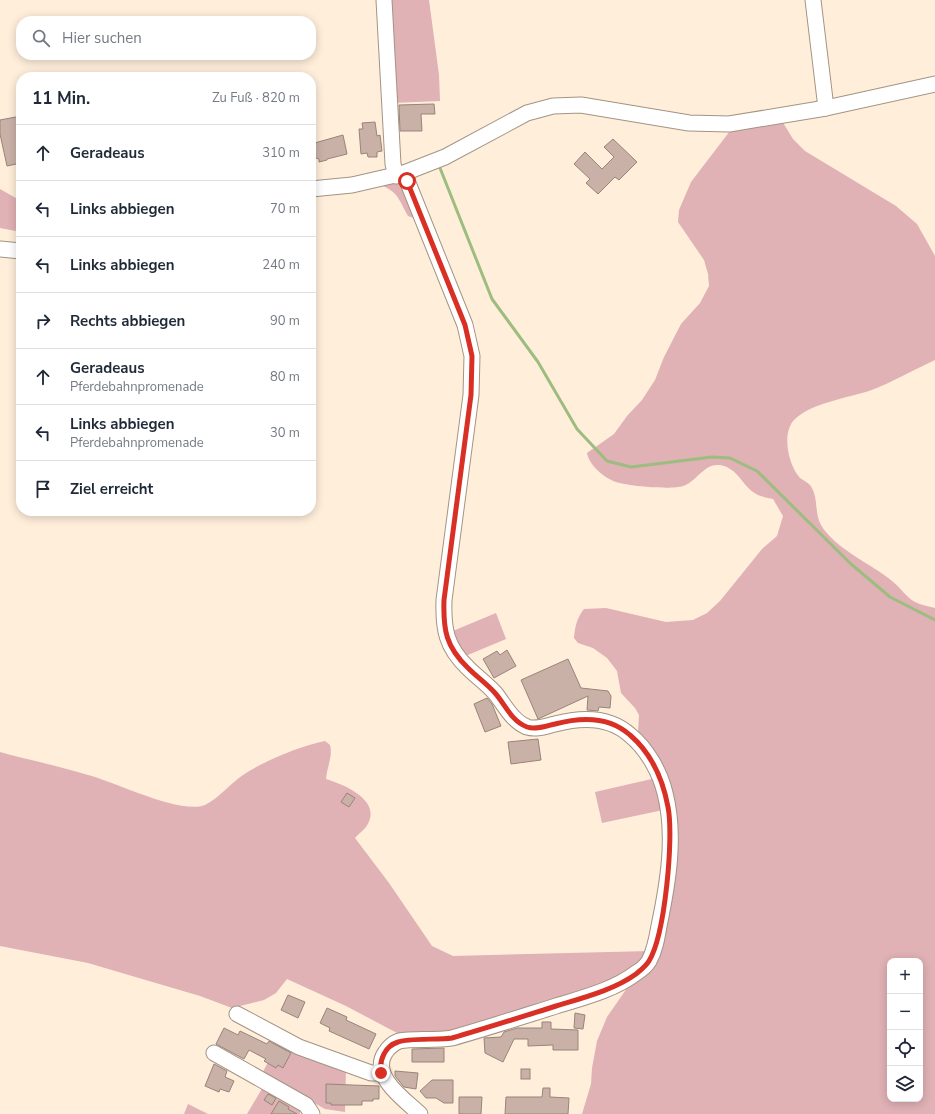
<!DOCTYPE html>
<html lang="de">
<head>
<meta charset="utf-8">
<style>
	body { margin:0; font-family:"Nunito Sans",sans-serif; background:#f6f6f7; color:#1f2937 }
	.controls { position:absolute; right:12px; bottom:12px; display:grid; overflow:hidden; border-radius:8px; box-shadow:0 2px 10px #0003 }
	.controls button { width:36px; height:36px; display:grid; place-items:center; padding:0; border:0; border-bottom:1px solid #e0e1e3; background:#fff; color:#1f2937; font:20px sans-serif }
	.stop { position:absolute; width:12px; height:12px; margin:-9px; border:3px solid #d93025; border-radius:50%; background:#fff }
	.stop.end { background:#d93025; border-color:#fff; box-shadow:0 1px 4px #0008 }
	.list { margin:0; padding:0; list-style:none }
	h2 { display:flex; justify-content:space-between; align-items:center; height:52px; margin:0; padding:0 16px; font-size:17px }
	h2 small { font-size:13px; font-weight:400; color:#747a83 }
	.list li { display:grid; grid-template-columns:26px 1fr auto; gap:12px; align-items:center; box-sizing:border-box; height:56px; padding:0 16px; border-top:1px solid #e0e1e3 }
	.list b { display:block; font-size:15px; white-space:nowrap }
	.list p { margin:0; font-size:13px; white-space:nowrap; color:#747a83 }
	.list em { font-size:13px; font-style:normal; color:#747a83 }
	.icon { flex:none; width:22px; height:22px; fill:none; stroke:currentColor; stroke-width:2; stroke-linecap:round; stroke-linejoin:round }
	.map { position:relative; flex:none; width:935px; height:1114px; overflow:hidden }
	.search { position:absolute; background:#fff; box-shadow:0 2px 10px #0003; left:16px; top:16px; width:300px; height:44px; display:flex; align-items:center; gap:10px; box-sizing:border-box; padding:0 14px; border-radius:16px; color:#747a83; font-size:15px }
	.panel { position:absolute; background:#fff; box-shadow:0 2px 10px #0003; left:16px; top:72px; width:300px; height:444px; border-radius:16px }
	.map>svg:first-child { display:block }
</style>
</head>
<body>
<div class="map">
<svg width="935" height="1114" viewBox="0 0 935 1114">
	<rect width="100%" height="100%" fill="#feeeda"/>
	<!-- green -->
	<g fill="#e0b1b5" fill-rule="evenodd">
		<path d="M 386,0 L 429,0 L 439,75 L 440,101 L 392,103 Z"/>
		<path d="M 782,121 L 793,139 L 805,151 L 896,206 L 917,224 L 935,256 L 935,360 C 913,370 891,383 869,391 C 847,398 812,403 795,419 C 781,432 788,465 800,478 C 803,480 807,482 810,485 C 819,497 814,513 821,525 C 835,549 872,564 892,581 C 900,587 906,597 915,602 C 921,605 928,606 935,608 L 935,1114 L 582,1114 L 591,1084 L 592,1068 L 597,1041 L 607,1017 L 634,978 L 647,968 L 675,830 L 638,733 L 639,715 L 635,708 L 621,693 L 617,671 L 607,658 L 593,648 L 578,643 L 574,638 C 575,626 577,618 584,609 L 606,608 L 666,622 L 693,620 L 707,613 L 720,601 L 762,549 L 777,536 L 783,516 L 773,499 C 767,498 758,496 753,492 C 741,483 736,466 718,465 C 704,464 696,482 683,486 C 672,490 627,486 616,482 C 604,478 589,465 587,453 L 614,434 L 627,416 L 642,400 L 655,380 L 664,357 L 681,324 L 700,303 L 709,286 L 708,274 L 704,260 L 678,222 L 679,210 L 691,182 L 733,127 ZM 890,961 L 920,961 L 920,1099 L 890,1099 Z"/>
		<path d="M 399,180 L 419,220 L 408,216 C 397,196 399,193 377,183 Z"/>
		<path d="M 0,189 L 21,201 L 21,232 L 0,228 Z"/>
		<path d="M 496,613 L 506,639 L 463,657 L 448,633 Z"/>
		<path d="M 325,741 L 330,745 C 333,756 327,767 326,779 C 345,785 384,801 366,827 C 363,831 358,834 355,838 L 389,883 L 432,946 L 453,956 L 650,951 L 634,973 L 470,1030 L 399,1034 L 346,1006 L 287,979 L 276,993 L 264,1000 L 232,1008 L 200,996 L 88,963 L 0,946 L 0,752 C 29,760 59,766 88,775 C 115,782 181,815 205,805 C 219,798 230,784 243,775 C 266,760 298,747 325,741 Z"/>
		<path d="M 656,778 L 663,810 L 602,823 L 595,792 Z"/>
		<path d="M 279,1040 L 346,1068 L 345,1112 L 325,1109 L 262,1074 Z"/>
		<path d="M 263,1087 L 300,1110 L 300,1114 L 247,1114 Z"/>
		<path d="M 188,1104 L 208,1114 L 184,1114 Z"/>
	</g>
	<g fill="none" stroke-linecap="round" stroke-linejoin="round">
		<!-- stream -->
		<path stroke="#9dbd80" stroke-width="3" d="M 440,168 L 492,299 L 538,362 L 577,429 L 607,461 L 631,467 L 712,457 L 730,458 L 757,471 L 851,564 L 890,597 L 935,620"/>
	</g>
	<!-- building -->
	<g fill="#c9b1a8" stroke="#9a837a">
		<path d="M 434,104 L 435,114 L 421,114 L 422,131 L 400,131 L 399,105 Z"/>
		<path d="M 21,116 L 21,163 L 7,166 L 0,134 L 0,120 Z"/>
		<path d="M 375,122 L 377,136 L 380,135 L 382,151 L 377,152 L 377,157 L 368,157 L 367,153 L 361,154 L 359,129 L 363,129 L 362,123 Z"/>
		<path d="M 343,135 L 347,154 L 327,159 L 327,160 L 319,162 L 319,159 L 313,157 L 311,144 Z"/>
		<path d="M 613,139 L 637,162 L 619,180 L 615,177 L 598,194 L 586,183 L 590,179 L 574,164 L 585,152 L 602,169 L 614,157 L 604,147 Z"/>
		<path d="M 507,650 L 516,666 L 494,678 L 483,659 L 497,651 L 500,655 Z"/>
		<path d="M 568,659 L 581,688 L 608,691 L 611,696 L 610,708 L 599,707 L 598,711 L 587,710 L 588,696 L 538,719 L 521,680 Z"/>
		<path d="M 487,698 L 492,704 L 501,726 L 485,732 L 474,704 Z"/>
		<path d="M 538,739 L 541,760 L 511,764 L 508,742 Z"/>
		<path d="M 347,793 L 355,798 L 349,807 L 341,802 Z"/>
		<path d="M 288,995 L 305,1002 L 298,1018 L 281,1010 Z"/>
		<path d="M 327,1008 L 347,1017 L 346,1020 L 376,1034 L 369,1049 L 329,1031 L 330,1028 L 320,1023 Z"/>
		<path d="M 575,1013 L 585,1015 L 583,1029 L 574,1028 Z"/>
		<path d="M 542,1022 L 551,1022 L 551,1029 L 578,1030 L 578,1050 L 553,1050 L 553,1045 L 528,1046 L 528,1039 L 514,1039 L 503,1062 L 485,1053 L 484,1038 L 501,1037 L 504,1032 L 517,1028 L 542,1028 Z"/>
		<path d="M 224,1028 L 238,1035 L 240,1031 L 267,1044 L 269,1041 L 291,1053 L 283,1068 L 278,1065 L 276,1068 L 264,1061 L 266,1059 L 249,1050 L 244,1059 L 216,1044 Z"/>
		<path d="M 444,1048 L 444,1062 L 412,1062 L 412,1049 Z"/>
		<path d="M 214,1064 L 227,1071 L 225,1077 L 234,1081 L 229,1092 L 220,1089 L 219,1092 L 205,1086 Z"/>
		<rect x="521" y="1069" width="9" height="10"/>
		<path d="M 395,1071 L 418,1073 L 416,1089 L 404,1087 L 395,1076 Z"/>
		<path d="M 432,1080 L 453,1080 L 453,1103 L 444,1103 L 436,1098 L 426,1098 L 420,1091 Z"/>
		<path d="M 326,1084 L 379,1086 L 379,1099 L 373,1099 L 373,1101 L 362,1101 L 362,1105 L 331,1105 L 331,1103 L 326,1103 Z"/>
		<path d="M 543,1088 L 550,1088 L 550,1097 L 569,1098 L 568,1114 L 505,1114 L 506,1097 L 542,1097 Z"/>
		<path d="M 268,1094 L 276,1098 L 272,1105 L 264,1100 Z"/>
		<path d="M 459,1097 L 482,1097 L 481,1114 L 459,1114 Z"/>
		<path d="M 279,1101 L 289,1107 L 288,1109 L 297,1114 L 271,1114 Z"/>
	</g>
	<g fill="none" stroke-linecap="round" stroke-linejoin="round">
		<defs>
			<g id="minor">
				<path d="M 384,0 L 393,164 L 396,176"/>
				<path d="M 813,0 L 826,108"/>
				<path d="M 404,173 L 465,325 L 472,356 L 471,395 L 444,600 C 443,629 446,647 468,668 C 477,677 487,684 495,693 C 504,704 512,721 527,727 C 536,730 546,726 555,724 C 581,717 609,716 630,735 C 647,749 660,772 665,793 C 676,836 668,883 659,926 C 657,938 655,950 649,961 C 646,966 641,970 636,973 C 614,990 582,998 556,1006 C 521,1017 487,1028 452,1038 C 436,1041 412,1038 399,1041 C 394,1043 388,1048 385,1053 C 370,1076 405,1100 420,1114"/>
				<path d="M 311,189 L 352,185 L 404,173 L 445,157 L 527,113 L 553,106 L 581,105 L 689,123 L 729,124 L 826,108 L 935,84"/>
				<path d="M 0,249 L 21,251"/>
				<path d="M 237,1014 L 299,1047 L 371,1073 L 381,1073"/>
				<path d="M 214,1053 L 306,1105 L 312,1114"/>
			</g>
		</defs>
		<!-- minor casing -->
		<use href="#minor" stroke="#a39483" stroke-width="17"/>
		<!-- minor -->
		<use href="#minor" stroke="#fff" stroke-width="15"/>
	</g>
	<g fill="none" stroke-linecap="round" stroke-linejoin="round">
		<!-- route -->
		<path stroke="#d93025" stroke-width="5" d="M 381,1073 C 379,1060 385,1046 398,1042 C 407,1038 439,1040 452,1038 C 487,1028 521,1017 556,1006 C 582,998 614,990 636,974 C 641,970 646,966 649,961 C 665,935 674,837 668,807 C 663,780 651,753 630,735 C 609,716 581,717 555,724 C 546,726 536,730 527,727 C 511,721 505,704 495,693 C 487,684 477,677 468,668 C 446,647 443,630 444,600 L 471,395 L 472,356 L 465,325 L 407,181"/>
	</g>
</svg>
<div class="controls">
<button>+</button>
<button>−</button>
<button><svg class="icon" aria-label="locate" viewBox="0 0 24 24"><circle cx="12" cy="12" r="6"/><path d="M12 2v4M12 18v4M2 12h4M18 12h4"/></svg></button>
<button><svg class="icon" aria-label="layers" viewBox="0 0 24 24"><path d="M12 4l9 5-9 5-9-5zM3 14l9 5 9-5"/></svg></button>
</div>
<div class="stop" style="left:407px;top:181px"></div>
<div class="stop end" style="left:381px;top:1073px"></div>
<div class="search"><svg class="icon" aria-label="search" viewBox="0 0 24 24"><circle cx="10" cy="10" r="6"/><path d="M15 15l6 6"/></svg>Hier suchen</div>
<section class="panel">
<h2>11 Min.<small>Zu Fuß · 820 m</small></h2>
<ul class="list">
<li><svg class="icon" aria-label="ahead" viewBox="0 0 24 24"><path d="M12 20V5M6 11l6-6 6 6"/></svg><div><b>Geradeaus</b></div><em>310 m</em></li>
<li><svg class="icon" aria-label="left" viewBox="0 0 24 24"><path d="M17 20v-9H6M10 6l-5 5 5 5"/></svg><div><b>Links abbiegen</b></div><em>70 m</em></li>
<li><svg class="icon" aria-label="left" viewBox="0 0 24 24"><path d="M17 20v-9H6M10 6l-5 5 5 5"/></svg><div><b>Links abbiegen</b></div><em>240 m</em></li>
<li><svg class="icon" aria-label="right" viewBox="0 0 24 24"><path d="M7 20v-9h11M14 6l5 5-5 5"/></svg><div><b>Rechts abbiegen</b></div><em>90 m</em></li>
<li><svg class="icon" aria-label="ahead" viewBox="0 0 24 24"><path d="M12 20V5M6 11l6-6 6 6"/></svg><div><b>Geradeaus</b><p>Pferdebahnpromenade</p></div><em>80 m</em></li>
<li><svg class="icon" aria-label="left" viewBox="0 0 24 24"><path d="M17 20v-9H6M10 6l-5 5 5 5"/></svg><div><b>Links abbiegen</b><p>Pferdebahnpromenade</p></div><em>30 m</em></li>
<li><svg class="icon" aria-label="arrive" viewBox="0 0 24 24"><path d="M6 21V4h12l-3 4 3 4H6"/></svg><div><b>Ziel erreicht</b></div></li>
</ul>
</section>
</div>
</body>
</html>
